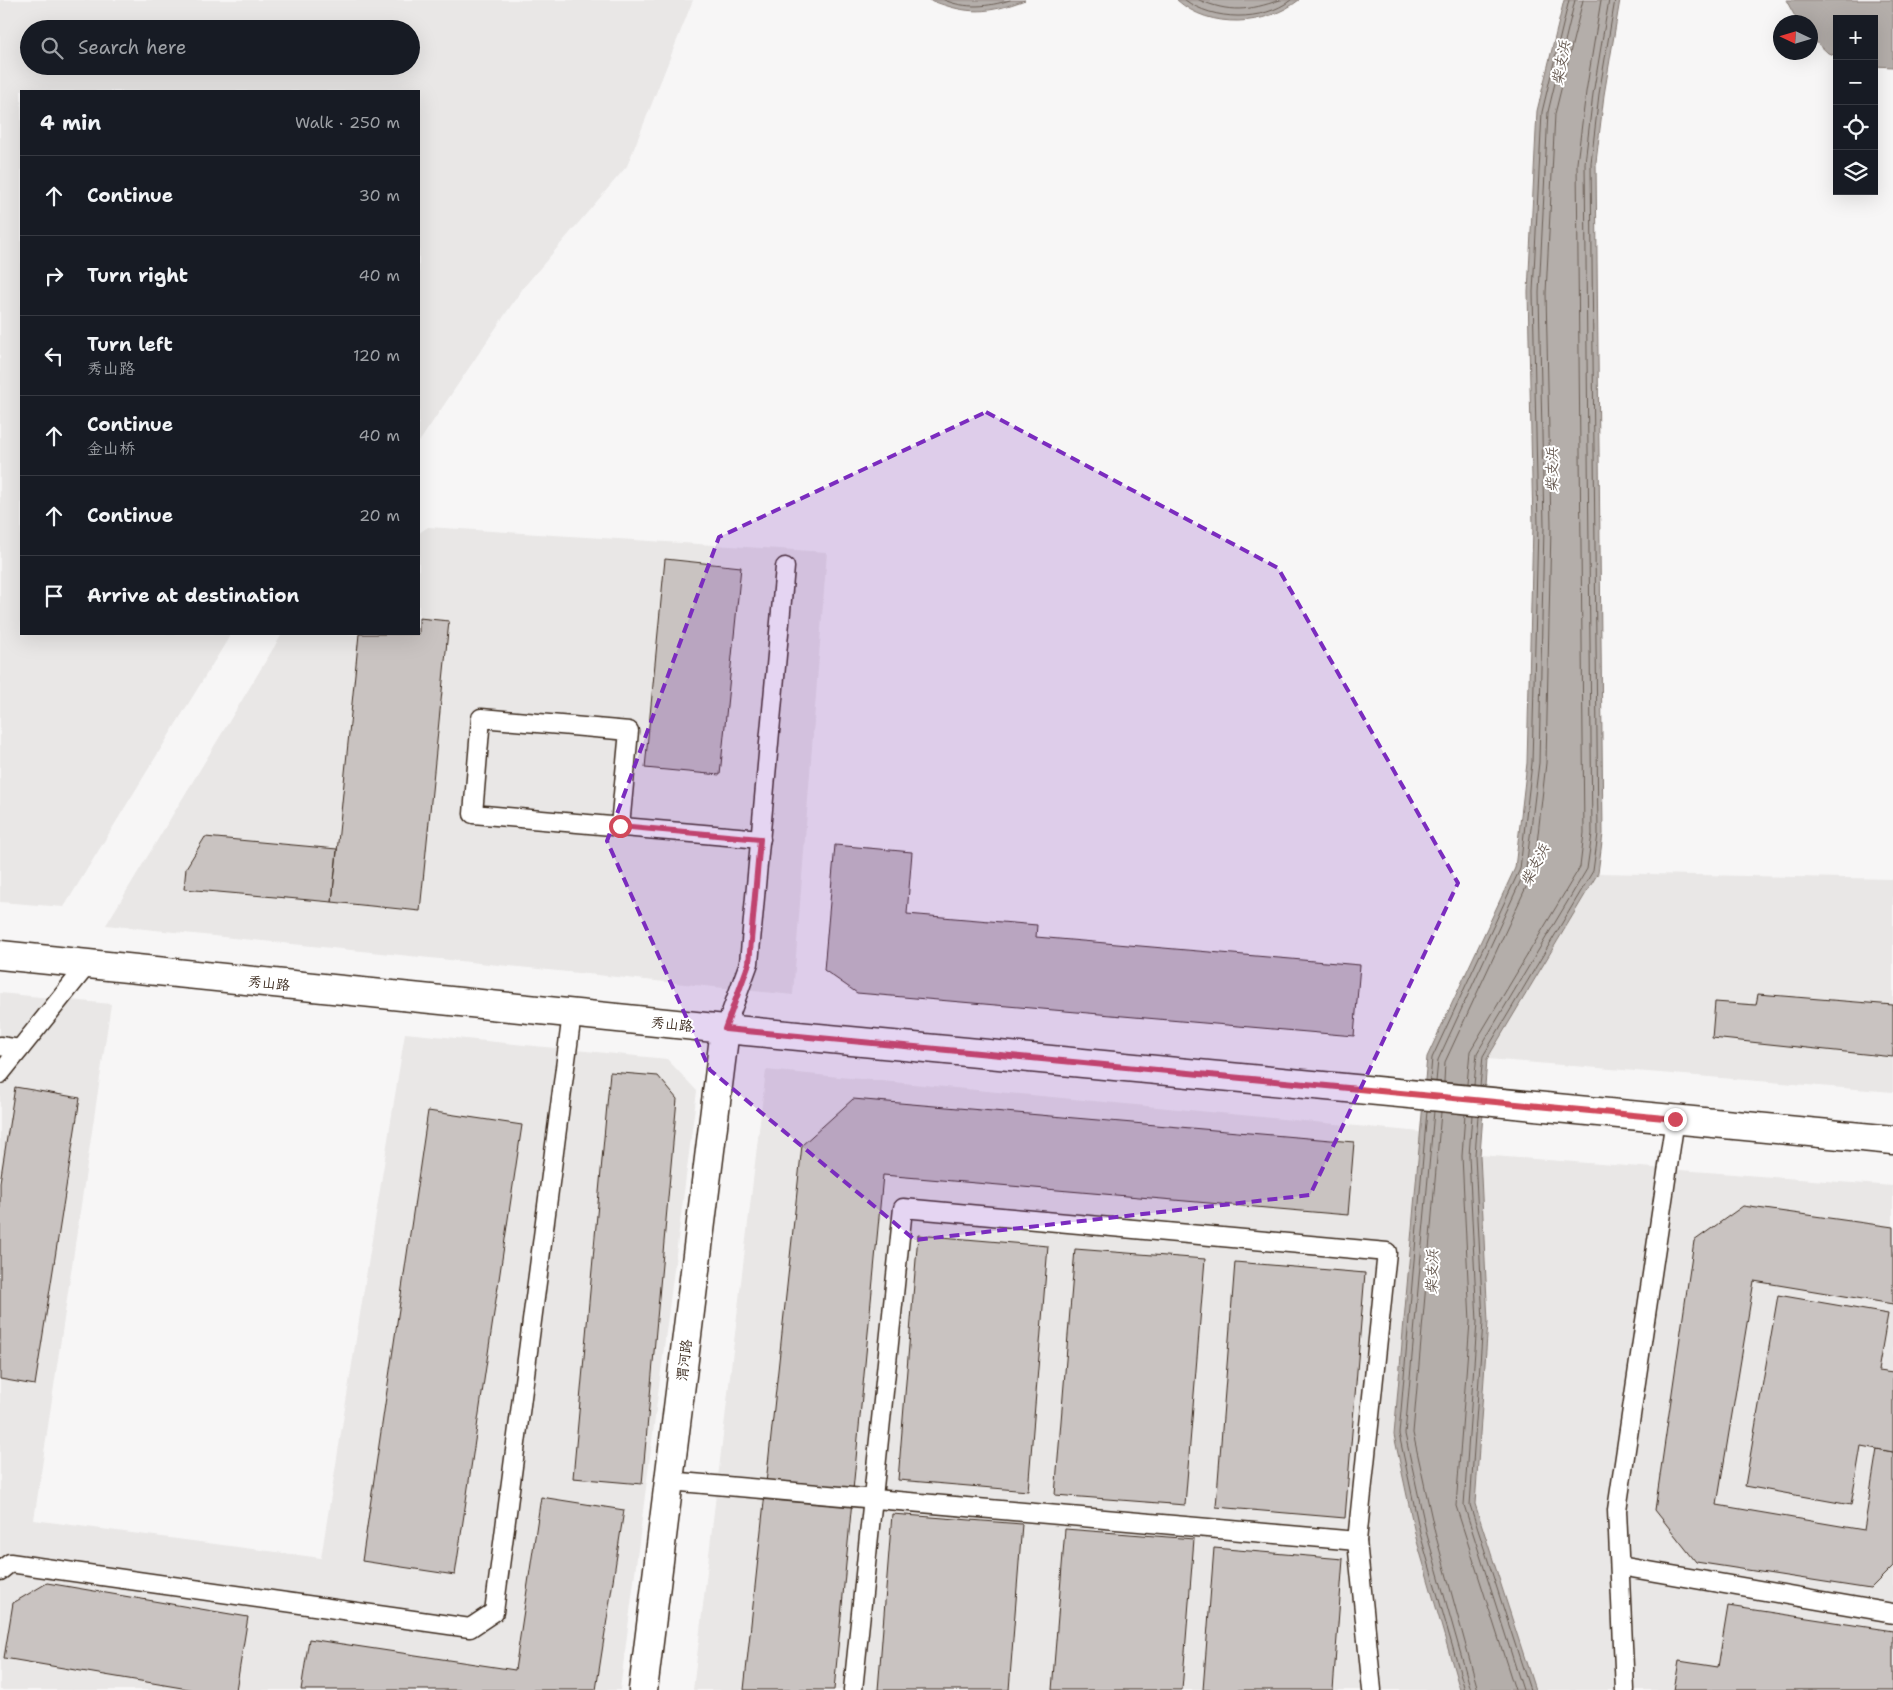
<!DOCTYPE html>
<html lang="en">
<head>
<meta charset="utf-8">
<style>
	body { margin:0; font-family:"Shantell Sans","LXGW WenKai TC",sans-serif; background:#242831; color:#f1f3f6 }
	.controls { position:absolute; right:15px; top:15px; display:grid; overflow:hidden; border-radius:0px; box-shadow:0 5px 20px #0002 }
	.controls button { width:45px; height:45px; display:grid; place-items:center; padding:0; border:0; border-bottom:1px solid #363941; background:#171b24; color:#f1f3f6; font:25px sans-serif }
	.compass { position:absolute; left:1773px; top:15px; width:45px; height:45px; border-radius:50%; background:#171b24; box-shadow:0 5px 20px #0002; rotate:274deg }
	.stop { position:absolute; width:15px; height:15px; margin:-11px; border:4px solid #d1495b; border-radius:50%; background:#fff }
	.stop.end { background:#d1495b; border-color:#fff; box-shadow:0 1px 5px #0008 }
	.list { margin:0; padding:0; list-style:none }
	h2 { display:flex; justify-content:space-between; align-items:center; height:65px; margin:0; padding:0 20px; font-size:21px }
	h2 small { font-size:16px; font-weight:400; color:#9ea1a6 }
	.list li { display:grid; grid-template-columns:32px 1fr auto; gap:15px; align-items:center; box-sizing:border-box; height:80px; padding:0 20px; border-top:1px solid #363941 }
	.list b { display:block; font-size:19px; white-space:nowrap }
	.list p { margin:0; font-size:16px; white-space:nowrap; color:#9ea1a6 }
	.list em { font-size:16px; font-style:normal; color:#9ea1a6 }
	.icon { flex:none; width:28px; height:28px; fill:none; stroke:currentColor; stroke-width:2; stroke-linecap:round; stroke-linejoin:round }
	.map { position:relative; flex:none; width:1893px; height:1690px; overflow:hidden }
	.search { position:absolute; background:#171b24; box-shadow:0 5px 20px #0002; left:20px; top:20px; width:400px; height:55px; display:flex; align-items:center; gap:12px; box-sizing:border-box; padding:0 18px; border-radius:28px; color:#9ea1a6; font-size:19px }
	.panel { position:absolute; background:#171b24; box-shadow:0 5px 20px #0002; left:20px; top:90px; width:400px; height:545px; border-radius:0px }
	.map>svg:first-child { display:block }
</style>
</head>
<body>
<div class="map">
<svg width="1893" height="1690" viewBox="0 0 1893 1690">
	<rect width="100%" height="100%" fill="#f7f6f6"/>
	<filter id="ink" filterUnits="userSpaceOnUse"><feTurbulence type="fractalNoise" baseFrequency=".02" numOctaves="2"/><feDisplacementMap in="SourceGraphic" scale="10" xChannelSelector="R" yChannelSelector="G"/><feConvolveMatrix kernelMatrix="1 2 1 2 8 2 1 2 1" color-interpolation-filters="sRGB"/></filter>
	<g filter="url(#ink)">
		<!-- built -->
		<g fill="#e9e7e6" fill-rule="evenodd">
			<path d="M 0,0 L 693,0 L 627,166 L 523,288 L 419,442 L 419,91 L 21,91 L 21,634 L 231,634 L 64,907 L 0,902 ZM 29,29 L 411,29 L 411,66 L 29,66 Z"/>
			<path d="M 428,527 L 827,552 L 793,995 L 106,925 L 282,634 L 419,634 L 419,533 Z"/>
			<path d="M 1598,873 L 1893,879 L 1893,1092 L 1487,1059 Z"/>
			<path d="M 0,993 L 111,1004 L 34,1520 L 321,1558 L 405,1033 L 667,1059 L 697,1091 L 620,1690 L 0,1690 Z"/>
			<path d="M 766,1070 L 1421,1132 L 1394,1435 L 1416,1538 L 1460,1690 L 693,1690 Z"/>
			<path d="M 1480,1155 L 1893,1186 L 1893,1690 L 1535,1690 L 1475,1504 L 1488,1322 Z"/>
		</g>
		<!-- water -->
		<g fill="#b4aeaa" stroke="#847972">
			<path d="M 930,0 L 1025,0 C 987,14 969,15 930,0 Z"/>
			<path d="M 1177,0 L 1299,0 C 1266,26 1210,30 1177,0 Z"/>
			<path d="M 1564,0 L 1620,0 L 1604,95 L 1596,162 L 1603,834 L 1598,873 L 1487,1059 L 1480,1155 L 1488,1322 L 1475,1504 L 1535,1690 L 1460,1690 L 1416,1538 L 1394,1435 L 1427,1057 L 1515,868 L 1527,763 L 1533,526 L 1528,292 L 1537,111 Z"/>
			<path d="M 1786,0 L 1893,0 L 1893,67 L 1874,66 L 1874,19 L 1837,19 L 1837,56 L 1828,53 L 1811,37 L 1810,22 L 1798,22 Z"/>
		</g>
		<g fill="none" stroke-linecap="round" stroke-linejoin="round">
			<!-- shore -->
			<g stroke="#6b5f56" stroke-width="1">
				<path d="M 944,0 C 966,9 988,7 1010,0"/>
				<path d="M 1185,0 C 1213,21 1263,22 1291,0"/>
				<path d="M 1199,0 C 1230,13 1248,11 1280,0"/>
				<path d="M 1430,1081 L 1432,1058 L 1520,869 L 1532,763 L 1538,526 L 1533,292 L 1542,112 L 1569,0"/>
				<path d="M 1436,1082 L 1438,1060 L 1526,869 L 1539,763 L 1544,526 L 1539,293 L 1548,112 L 1575,0"/>
				<path d="M 1444,1082 L 1445,1062 L 1534,870 L 1546,763 L 1551,526 L 1546,293 L 1555,114 L 1583,0"/>
				<path d="M 1467,1084 L 1470,1051 L 1580,867 L 1584,833 L 1577,163 L 1586,92 L 1601,0"/>
				<path d="M 1474,1085 L 1477,1053 L 1587,869 L 1592,834 L 1585,163 L 1593,94 L 1609,0"/>
				<path d="M 1480,1086 L 1483,1056 L 1593,871 L 1598,834 L 1591,163 L 1599,94 L 1615,0"/>
				<path d="M 1427,1111 L 1399,1434 L 1421,1537 L 1465,1690"/>
				<path d="M 1434,1111 L 1405,1434 L 1427,1535 L 1471,1690"/>
				<path d="M 1441,1112 L 1413,1433 L 1435,1533 L 1478,1690"/>
				<path d="M 1465,1114 L 1462,1156 L 1470,1322 L 1456,1506 L 1515,1690"/>
				<path d="M 1472,1115 L 1469,1156 L 1477,1322 L 1464,1505 L 1523,1690"/>
				<path d="M 1478,1116 L 1475,1155 L 1483,1322 L 1470,1505 L 1530,1690"/>
			</g>
		</g>
		<!-- building -->
		<g fill="#c9c3c1" stroke="#3b2a1e">
			<path d="M 665,559 L 741,567 L 720,775 L 645,768 Z"/>
			<path d="M 419,618 L 449,621 L 420,911 L 332,902 L 359,634 L 419,634 Z"/>
			<path d="M 205,837 L 337,849 L 332,902 L 184,889 L 186,868 Z"/>
			<path d="M 835,845 L 912,852 L 907,914 L 1037,925 L 1036,937 L 1360,965 L 1354,1036 L 857,993 L 824,970 Z"/>
			<path d="M 1758,994 L 1893,1005 L 1893,1057 L 1712,1038 L 1715,1002 L 1756,1005 Z"/>
			<path d="M 610,1072 L 658,1076 L 677,1099 L 642,1484 L 573,1478 Z"/>
			<path d="M 15,1087 L 80,1098 L 35,1385 L 0,1379 L 0,1182 Z"/>
			<path d="M 853,1099 L 1354,1142 L 1348,1215 L 883,1175 L 834,1690 L 744,1690 L 802,1145 Z"/>
			<path d="M 428,1111 L 522,1125 L 455,1575 L 362,1561 Z"/>
			<path d="M 1743,1206 L 1893,1227 L 1893,1304 L 1754,1281 L 1717,1505 L 1864,1530 L 1877,1449 L 1893,1452 L 1893,1566 L 1870,1589 L 1696,1562 L 1655,1510 L 1694,1241 Z"/>
			<path d="M 918,1235 L 1048,1246 L 1028,1491 L 898,1480 Z"/>
			<path d="M 1075,1249 L 1205,1259 L 1185,1505 L 1055,1495 Z"/>
			<path d="M 1235,1262 L 1365,1273 L 1345,1518 L 1216,1507 Z"/>
			<path d="M 1778,1295 L 1888,1314 L 1878,1371 L 1893,1373 L 1893,1452 L 1861,1446 L 1851,1505 L 1745,1486 Z"/>
			<path d="M 541,1497 L 624,1510 L 596,1690 L 301,1690 L 309,1639 L 515,1670 Z"/>
			<path d="M 892,1514 L 1022,1524 L 1009,1690 L 878,1690 Z"/>
			<path d="M 1065,1529 L 1194,1539 L 1182,1690 L 1052,1690 Z"/>
			<path d="M 1214,1548 L 1343,1559 L 1333,1690 L 1203,1690 Z"/>
			<path d="M 47,1583 L 248,1617 L 236,1690 L 194,1690 L 4,1658 L 13,1603 Z"/>
			<path d="M 1728,1606 L 1893,1631 L 1893,1690 L 1674,1690 L 1679,1661 L 1718,1667 Z"/>
		</g>
		<g fill="none" stroke-linecap="round" stroke-linejoin="round">
			<defs>
				<g id="lane">
					<path d="M 620,826 L 629,731 L 481,718 L 473,814 L 761,839"/>
					<path d="M 725,1029 L 749,963 L 785,567"/>
					<path d="M 0,1046 L 20,1049"/>
					<path d="M 0,1074 L 88,964"/>
					<path d="M 669,1481 L 1357,1541"/>
					<path d="M 1620,1566 L 1893,1613"/>
					<path d="M 0,1571 L 10,1563 L 470,1628 L 494,1612 L 572,1014"/>
					<path d="M 853,1690 L 903,1208 L 1387,1252 L 1357,1541 L 1372,1690"/>
					<path d="M 1625,1690 L 1617,1510 L 1675,1119"/>
				</g>
				<g id="street">
					<path d="M 0,955 L 725,1029 L 1893,1140"/>
					<path d="M 643,1690 L 725,1029"/>
				</g>
			</defs>
			<!-- lane casing -->
			<use href="#lane" stroke="#3b2a1e" stroke-width="21"/>
			<!-- street casing -->
			<use href="#street" stroke="#3b2a1e" stroke-width="31"/>
			<!-- lane -->
			<use href="#lane" stroke="#fff" stroke-width="18"/>
			<!-- street -->
			<use href="#street" stroke="#fff" stroke-width="28"/>
		</g>
	</g>
	<g fill="none" stroke-linecap="round" stroke-linejoin="round" filter="url(#ink)">
		<!-- route -->
		<path stroke="#d1495b" stroke-width="6" d="M 620,826 L 760,839 L 749,963 L 725,1029 L 1675,1119"/>
	</g>
	<!-- marked area -->
	<path fill="#7b2cbf" fill-opacity="0.2" stroke="#7b2cbf" stroke-width="4" stroke-dasharray="10 6" stroke-linejoin="round" d="M 986,412 L 1278,568 L 1458,883 L 1310,1195 L 915,1240 L 710,1070 L 607,841 L 719,537 Z"/>
	<g text-anchor="middle" dominant-baseline="central" stroke-width="4" stroke-linejoin="round" paint-order="stroke">
		<!-- street labels -->
		<g font-size="14" fill="#3b2a1e" stroke="#fff">
			<text transform="translate(269 983) rotate(6)">秀山路</text>
			<text transform="translate(672 1024) rotate(6)">秀山路</text>
			<text transform="translate(684 1360) rotate(-83)">渭河路</text>
		</g>
		<!-- water labels -->
		<g font-size="15" font-style="italic" fill="#65584f" stroke="#fff">
			<text transform="translate(1561 63) rotate(-80)">柴支浜</text>
			<text transform="translate(1552 470) rotate(-90)">柴支浜</text>
			<text transform="translate(1535 865) rotate(-63)">柴支浜</text>
			<text transform="translate(1432 1272) rotate(-89)">柴支浜</text>
		</g>
	</g>
</svg>
<div class="controls">
<button>+</button>
<button>−</button>
<button><svg class="icon" aria-label="locate" viewBox="0 0 24 24"><circle cx="12" cy="12" r="6"/><path d="M12 2v4M12 18v4M2 12h4M18 12h4"/></svg></button>
<button><svg class="icon" aria-label="layers" viewBox="0 0 24 24"><path d="M12 4l9 5-9 5-9-5zM3 14l9 5 9-5"/></svg></button>
</div>
<svg class="compass" viewBox="-18 -18 36 36"><path d="M0-13l5 13h-10z" fill="#e53935"/><path d="M0 13l5-13h-10z" fill="#9ea1a6"/></svg>
<div class="stop" style="left:620px;top:826px"></div>
<div class="stop end" style="left:1675px;top:1119px"></div>
<div class="search"><svg class="icon" aria-label="search" viewBox="0 0 24 24"><circle cx="10" cy="10" r="6"/><path d="M15 15l6 6"/></svg>Search here</div>
<section class="panel">
<h2>4 min<small>Walk · 250 m</small></h2>
<ul class="list">
<li><svg class="icon" aria-label="ahead" viewBox="0 0 24 24"><path d="M12 20V5M6 11l6-6 6 6"/></svg><div><b>Continue</b></div><em>30 m</em></li>
<li><svg class="icon" aria-label="right" viewBox="0 0 24 24"><path d="M7 20v-9h11M14 6l5 5-5 5"/></svg><div><b>Turn right</b></div><em>40 m</em></li>
<li><svg class="icon" aria-label="left" viewBox="0 0 24 24"><path d="M17 20v-9H6M10 6l-5 5 5 5"/></svg><div><b>Turn left</b><p>秀山路</p></div><em>120 m</em></li>
<li><svg class="icon" aria-label="ahead" viewBox="0 0 24 24"><path d="M12 20V5M6 11l6-6 6 6"/></svg><div><b>Continue</b><p>金山桥</p></div><em>40 m</em></li>
<li><svg class="icon" aria-label="ahead" viewBox="0 0 24 24"><path d="M12 20V5M6 11l6-6 6 6"/></svg><div><b>Continue</b></div><em>20 m</em></li>
<li><svg class="icon" aria-label="arrive" viewBox="0 0 24 24"><path d="M6 21V4h12l-3 4 3 4H6"/></svg><div><b>Arrive at destination</b></div></li>
</ul>
</section>
</div>
</body>
</html>
